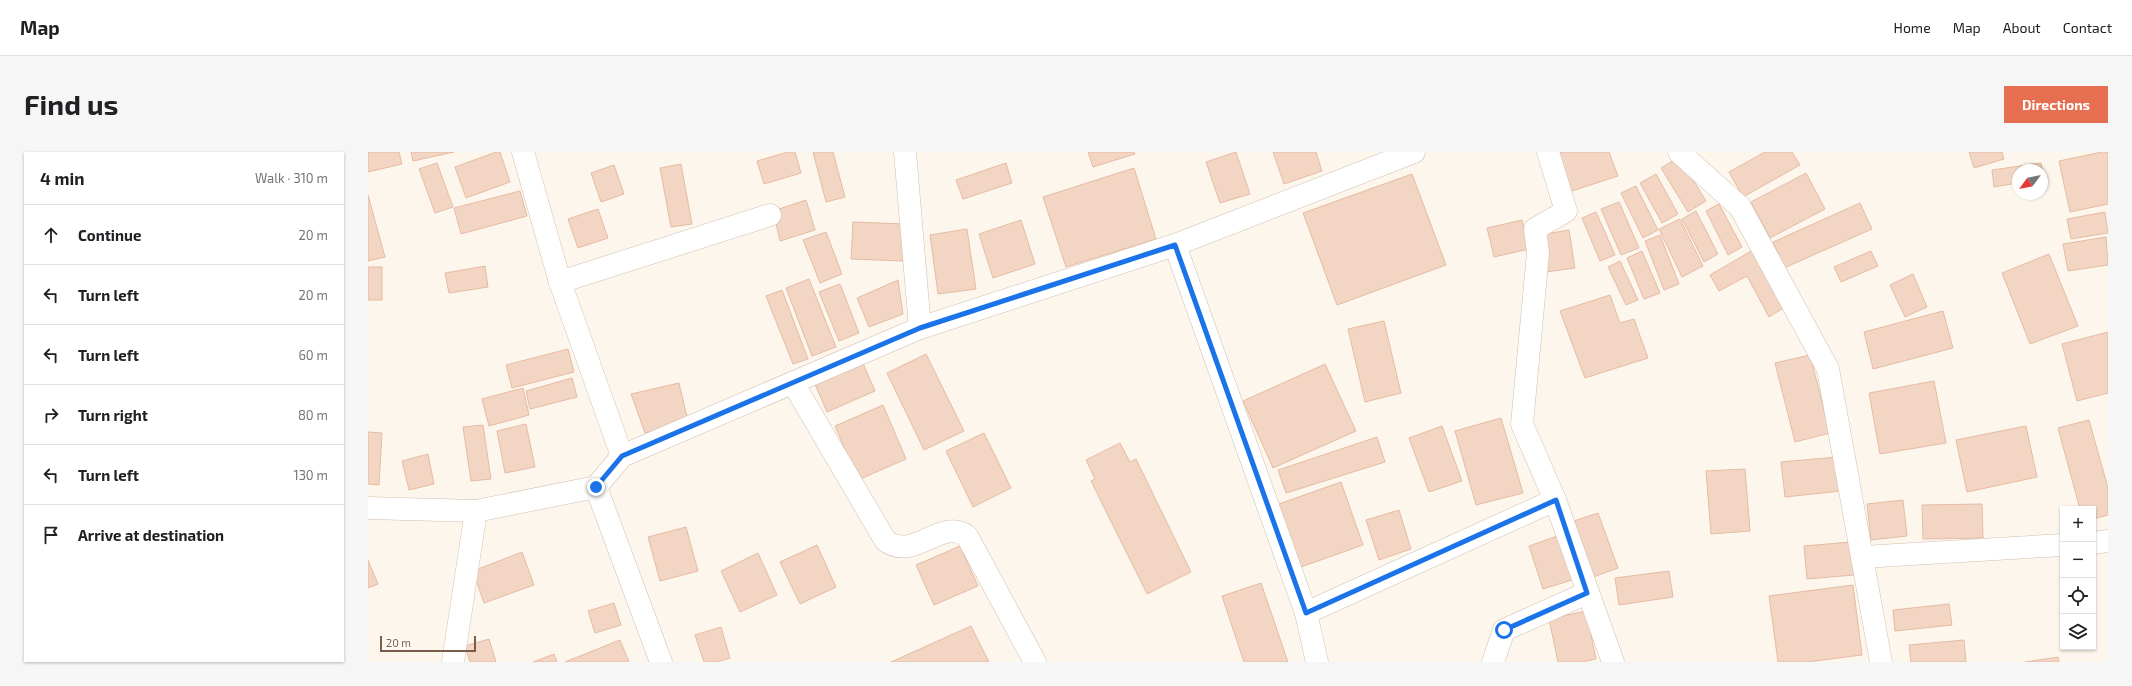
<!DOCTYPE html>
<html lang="en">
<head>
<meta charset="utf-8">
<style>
	body { margin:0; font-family:"Exo 2",sans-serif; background:#f6f6f6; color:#202124 }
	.controls { position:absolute; right:12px; bottom:12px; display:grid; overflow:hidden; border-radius:0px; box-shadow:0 1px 3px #0004 }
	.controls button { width:36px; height:36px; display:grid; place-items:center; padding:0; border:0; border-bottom:1px solid #e0e0e0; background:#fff; color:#202124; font:20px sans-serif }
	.compass { position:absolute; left:1644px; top:12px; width:36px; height:36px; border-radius:50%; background:#fff; box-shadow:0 1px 3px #0004; rotate:237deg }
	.scale { position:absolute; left:12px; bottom:10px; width:96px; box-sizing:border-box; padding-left:4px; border:2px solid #7a5c4d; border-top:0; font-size:11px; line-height:14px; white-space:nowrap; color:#7a5c4d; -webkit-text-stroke:3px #fffaf3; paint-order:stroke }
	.stop { position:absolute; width:12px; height:12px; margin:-9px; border:3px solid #1a73e8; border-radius:50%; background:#fff }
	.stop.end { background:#1a73e8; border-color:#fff; box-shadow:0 1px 4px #0008 }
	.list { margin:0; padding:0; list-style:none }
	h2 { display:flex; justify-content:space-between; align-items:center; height:52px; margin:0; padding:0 16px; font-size:17px }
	h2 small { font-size:13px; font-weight:400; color:#757577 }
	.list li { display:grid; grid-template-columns:26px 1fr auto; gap:12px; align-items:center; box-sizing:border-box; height:60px; padding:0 16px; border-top:1px solid #e0e0e0 }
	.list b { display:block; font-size:15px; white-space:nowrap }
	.list em { font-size:13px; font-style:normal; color:#757577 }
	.icon { flex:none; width:22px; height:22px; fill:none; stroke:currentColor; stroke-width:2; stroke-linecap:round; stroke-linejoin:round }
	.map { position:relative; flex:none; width:1740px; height:510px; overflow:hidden; border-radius:0px }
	header { display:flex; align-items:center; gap:24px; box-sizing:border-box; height:56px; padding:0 20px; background:#fff; border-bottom:1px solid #e0e0e0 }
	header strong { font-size:19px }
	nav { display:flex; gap:22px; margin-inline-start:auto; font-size:14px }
	.intro { display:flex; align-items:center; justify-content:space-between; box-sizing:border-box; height:96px; padding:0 24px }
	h1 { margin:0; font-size:28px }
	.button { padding:10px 18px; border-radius:0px; background:#e76f51; color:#fff; font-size:14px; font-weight:700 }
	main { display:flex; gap:24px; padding:0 24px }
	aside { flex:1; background:#fff; border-radius:0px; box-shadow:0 1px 3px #0004 }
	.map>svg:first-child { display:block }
</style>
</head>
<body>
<header>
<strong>Map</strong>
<nav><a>Home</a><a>Map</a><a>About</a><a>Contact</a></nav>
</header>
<div class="intro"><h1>Find us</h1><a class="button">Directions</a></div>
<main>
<aside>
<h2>4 min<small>Walk · 310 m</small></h2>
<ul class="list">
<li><svg class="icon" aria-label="ahead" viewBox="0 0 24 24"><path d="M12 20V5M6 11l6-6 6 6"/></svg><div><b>Continue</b></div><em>20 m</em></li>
<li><svg class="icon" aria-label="left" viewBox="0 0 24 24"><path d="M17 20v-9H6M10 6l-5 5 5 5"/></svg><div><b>Turn left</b></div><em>20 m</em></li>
<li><svg class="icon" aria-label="left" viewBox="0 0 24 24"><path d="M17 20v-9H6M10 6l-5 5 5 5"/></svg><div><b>Turn left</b></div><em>60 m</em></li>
<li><svg class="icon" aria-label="right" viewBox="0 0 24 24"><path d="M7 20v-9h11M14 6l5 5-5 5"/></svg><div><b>Turn right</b></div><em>80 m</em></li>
<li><svg class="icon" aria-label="left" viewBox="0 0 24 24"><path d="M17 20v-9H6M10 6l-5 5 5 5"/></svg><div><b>Turn left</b></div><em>130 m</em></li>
<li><svg class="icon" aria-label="arrive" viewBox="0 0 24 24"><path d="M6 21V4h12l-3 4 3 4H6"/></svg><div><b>Arrive at destination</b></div></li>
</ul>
</aside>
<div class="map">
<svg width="1740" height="510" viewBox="0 0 1740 510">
	<rect width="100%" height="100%" fill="#fdf6ec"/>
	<!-- building -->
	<g fill="#f3d5c3" stroke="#e6bba3">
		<path d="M 0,0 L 31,0 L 34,12 L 0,20 Z"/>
		<path d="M 43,0 L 86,0 L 45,9 Z"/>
		<path d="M 128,0 L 132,0 L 142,30 L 98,46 L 87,15 Z"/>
		<path d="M 420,0 L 427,0 L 433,21 L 396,32 L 389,9 Z"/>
		<path d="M 445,0 L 465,0 L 477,45 L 458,50 Z"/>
		<path d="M 720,0 L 766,0 L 767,2 L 725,15 Z"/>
		<path d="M 868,0 L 882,42 L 852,51 L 838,10 Z"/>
		<path d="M 905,0 L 948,0 L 954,19 L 916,32 Z"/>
		<path d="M 1188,0 L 1241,0 L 1250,24 L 1201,40 Z"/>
		<path d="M 1397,0 L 1424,0 L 1432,13 L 1375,45 L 1361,20 Z"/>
		<path d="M 1601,0 L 1634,0 L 1636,7 L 1606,16 Z"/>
		<path d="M 1734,0 L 1740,0 L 1740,52 L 1702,60 L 1691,9 Z"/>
		<path d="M 1311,5 L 1338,49 L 1320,60 L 1293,16 Z"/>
		<path d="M 69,11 L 85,55 L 67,61 L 51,17 Z"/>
		<path d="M 638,11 L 644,31 L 595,47 L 588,28 Z"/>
		<path d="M 1673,11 L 1676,27 L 1674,27 L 1674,18 L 1650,18 L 1650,31 L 1626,35 L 1624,18 Z"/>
		<path d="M 313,12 L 324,72 L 303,75 L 292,16 Z"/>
		<path d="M 246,13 L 256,42 L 233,50 L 223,21 Z"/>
		<path d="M 766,16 L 788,87 L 698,115 L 675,45 Z"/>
		<path d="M 1438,21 L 1457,57 L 1402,86 L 1383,50 Z"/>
		<path d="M 1044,22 L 1078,113 L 969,153 L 935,61 Z"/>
		<path d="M 1288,22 L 1310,62 L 1294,71 L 1272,31 Z"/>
		<path d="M 1268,34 L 1290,78 L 1275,86 L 1253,41 Z"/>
		<path d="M 152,39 L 159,64 L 93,82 L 86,56 Z"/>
		<path d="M 0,43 L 17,105 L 0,109 Z"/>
		<path d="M 438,48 L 447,78 L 412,89 L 405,59 Z"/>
		<path d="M 1251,50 L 1271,96 L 1253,103 L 1233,57 Z"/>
		<path d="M 1492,51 L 1504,77 L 1416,116 L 1405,90 Z"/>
		<path d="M 1351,52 L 1374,95 L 1360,103 L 1338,59 Z"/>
		<path d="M 230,57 L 240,86 L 210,96 L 200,67 Z"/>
		<path d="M 1328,59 L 1350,102 L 1336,110 L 1314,67 Z"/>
		<path d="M 1228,60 L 1247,103 L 1232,109 L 1214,66 Z"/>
		<path d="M 1737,60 L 1740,81 L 1703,87 L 1699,67 Z"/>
		<path d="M 1312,67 L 1335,114 L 1314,125 L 1291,77 Z"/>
		<path d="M 653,68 L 667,112 L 625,126 L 611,82 Z"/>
		<path d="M 1154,68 L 1161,97 L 1126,105 L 1119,76 Z"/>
		<path d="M 485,70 L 536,72 L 535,109 L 483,107 Z"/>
		<path d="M 599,77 L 608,137 L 570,142 L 562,83 Z"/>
		<path d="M 1201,78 L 1207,116 L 1178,120 L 1172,83 Z"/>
		<path d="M 458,80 L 474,122 L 452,131 L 435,88 Z"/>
		<path d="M 1292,83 L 1311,132 L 1296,138 L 1277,89 Z"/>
		<path d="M 1738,85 L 1740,113 L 1700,119 L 1695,92 Z"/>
		<path d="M 1385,98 L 1417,155 L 1401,165 L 1379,124 L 1351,139 L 1342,123 Z"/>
		<path d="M 1274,99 L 1292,141 L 1276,147 L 1259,106 Z"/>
		<path d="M 1503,99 L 1510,114 L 1473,130 L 1466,115 Z"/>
		<path d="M 1681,102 L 1710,174 L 1662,192 L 1634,121 Z"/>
		<path d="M 1252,109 L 1270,148 L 1258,153 L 1240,115 Z"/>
		<path d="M 117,114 L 120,135 L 81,141 L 77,121 Z"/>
		<rect x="0" y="115" width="14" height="33"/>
		<path d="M 1545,122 L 1559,155 L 1537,165 L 1522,133 Z"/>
		<path d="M 441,127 L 468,195 L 444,204 L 418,136 Z"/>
		<path d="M 530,128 L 535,162 L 501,175 L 489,146 Z"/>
		<path d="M 472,132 L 491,181 L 471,189 L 451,140 Z"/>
		<path d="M 414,138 L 440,207 L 425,212 L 398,144 Z"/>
		<path d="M 1242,143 L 1252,171 L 1266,167 L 1280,206 L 1217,226 L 1192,159 Z"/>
		<path d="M 1575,159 L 1585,196 L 1505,217 L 1496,180 Z"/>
		<path d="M 1016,169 L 1033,241 L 997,250 L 980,177 Z"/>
		<path d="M 1740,180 L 1740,241 L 1709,249 L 1694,192 Z"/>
		<path d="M 200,197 L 206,220 L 144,236 L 138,213 Z"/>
		<path d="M 558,202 L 596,279 L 556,298 L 519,221 Z"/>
		<path d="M 1442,203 L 1462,281 L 1427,290 L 1407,211 Z"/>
		<path d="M 494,209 L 507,239 L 459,260 L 446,230 Z"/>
		<path d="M 957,212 L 988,279 L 905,316 L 875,249 Z"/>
		<path d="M 204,226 L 209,245 L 162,257 L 158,239 Z"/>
		<path d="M 1566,229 L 1578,291 L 1512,302 L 1501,241 Z"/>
		<path d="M 311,231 L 320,269 L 277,281 L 263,242 Z"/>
		<path d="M 155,236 L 161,263 L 121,274 L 114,247 Z"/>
		<path d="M 515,253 L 538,307 L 490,328 L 467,274 Z"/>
		<path d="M 1133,266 L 1155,341 L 1108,353 L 1087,279 Z"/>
		<path d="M 1721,268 L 1740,336 L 1740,363 L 1725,367 L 1725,357 L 1712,357 L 1690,276 Z"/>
		<path d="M 158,272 L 167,315 L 137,321 L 129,279 Z"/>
		<path d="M 115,273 L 123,327 L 103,329 L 95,275 Z"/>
		<path d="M 1074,274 L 1094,329 L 1061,340 L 1041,286 Z"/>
		<path d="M 1658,274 L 1669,325 L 1599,340 L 1588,288 Z"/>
		<path d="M 0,280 L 14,281 L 11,333 L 0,332 Z"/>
		<path d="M 616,281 L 643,336 L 605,355 L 578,299 Z"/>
		<path d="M 1009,285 L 1017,310 L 918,341 L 910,318 Z"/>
		<path d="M 752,291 L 762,310 L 768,307 L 823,420 L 779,442 L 723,329 L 727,327 L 718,308 Z"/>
		<path d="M 60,302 L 66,332 L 41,338 L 34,309 Z"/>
		<path d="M 1469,305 L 1473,339 L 1417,345 L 1413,310 Z"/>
		<path d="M 1377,317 L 1382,379 L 1343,382 L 1338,319 Z"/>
		<path d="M 973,330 L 995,393 L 930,416 L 908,353 Z"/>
		<path d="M 1535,348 L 1539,384 L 1503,388 L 1499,352 Z"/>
		<path d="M 1614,352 L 1615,386 L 1555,387 L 1554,353 Z"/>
		<path d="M 1031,358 L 1043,397 L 1011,408 L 998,368 Z"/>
		<path d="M 1230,361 L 1250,416 L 1225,425 L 1206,369 Z"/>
		<path d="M 318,375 L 330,419 L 292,429 L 280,385 Z"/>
		<path d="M 1192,383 L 1207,427 L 1175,437 L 1161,394 Z"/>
		<path d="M 1483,390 L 1486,423 L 1439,427 L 1436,394 Z"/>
		<path d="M 449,393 L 468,435 L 432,452 L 412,410 Z"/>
		<path d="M 592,394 L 610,434 L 566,453 L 548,413 Z"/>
		<path d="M 154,400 L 166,433 L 116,451 L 105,419 Z"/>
		<path d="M 390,401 L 409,443 L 372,460 L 353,419 Z"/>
		<path d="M 0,408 L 10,432 L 0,436 Z"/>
		<path d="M 1301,419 L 1305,445 L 1251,453 L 1247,426 Z"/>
		<path d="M 893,431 L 920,510 L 876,510 L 854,444 Z"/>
		<path d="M 1485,433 L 1494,503 L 1439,510 L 1410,510 L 1401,444 Z"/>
		<path d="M 246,451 L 253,473 L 227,481 L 220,459 Z"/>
		<path d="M 1581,452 L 1584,473 L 1527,479 L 1525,458 Z"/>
		<path d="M 1218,459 L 1228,507 L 1214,510 L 1190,510 L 1181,467 Z"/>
		<path d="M 603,474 L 621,510 L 523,510 Z"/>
		<path d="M 353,475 L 362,506 L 349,510 L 336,510 L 327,483 Z"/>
		<path d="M 121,487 L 128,510 L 102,510 L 97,494 Z"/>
		<path d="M 252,488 L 261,510 L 197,510 Z"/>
		<path d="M 1596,488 L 1598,510 L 1543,510 L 1541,493 Z"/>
		<path d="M 186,502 L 189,510 L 165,510 Z"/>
		<path d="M 1690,505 L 1691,510 L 1657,510 Z"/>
	</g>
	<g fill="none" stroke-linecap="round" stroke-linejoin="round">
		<defs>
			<g id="street">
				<path d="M 537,0 L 552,176"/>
				<path d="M 1180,0 L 1198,59 L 1167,77 L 1170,101 L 1154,272 L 1187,348"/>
				<path d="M 1311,0 L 1372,55 L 1460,217 L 1513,510"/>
				<path d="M 807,93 L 938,461 L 949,510"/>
				<path d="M 192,130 L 402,63"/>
				<path d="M 425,231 L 517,388 C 545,411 573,365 599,384 L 667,510"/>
				<path d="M 254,304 L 552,176 L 807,93 L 1046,0"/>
				<path d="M 228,335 L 293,510"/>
				<path d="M 0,356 L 108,359"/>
				<path d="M 1725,391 L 1740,389"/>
				<path d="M 1494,405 L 1695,393"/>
				<path d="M 938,461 L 1187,348 L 1245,510"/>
				<path d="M 1125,510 L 1136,478 L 1219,441"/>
			</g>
			<path id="secondary" d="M 85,510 L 108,359 L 228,335 L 254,304 L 192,130 L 155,0"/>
		</defs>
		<!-- street casing -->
		<use href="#street" stroke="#d1beb0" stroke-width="23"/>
		<!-- secondary casing -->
		<use href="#secondary" stroke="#d6c0b0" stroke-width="23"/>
		<!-- street -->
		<use href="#street" stroke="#fff" stroke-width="22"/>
		<!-- secondary -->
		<use href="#secondary" stroke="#fff" stroke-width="22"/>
	</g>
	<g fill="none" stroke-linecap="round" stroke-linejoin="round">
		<!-- route -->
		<path stroke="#1a73e8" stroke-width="5" d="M 228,335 L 254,304 L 552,176 L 807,93 L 938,461 L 1188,348 L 1219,441 L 1136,478"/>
	</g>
</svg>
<div class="controls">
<button>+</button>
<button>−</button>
<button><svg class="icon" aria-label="locate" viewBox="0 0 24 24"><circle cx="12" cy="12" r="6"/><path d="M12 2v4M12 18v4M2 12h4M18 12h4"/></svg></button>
<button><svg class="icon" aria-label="layers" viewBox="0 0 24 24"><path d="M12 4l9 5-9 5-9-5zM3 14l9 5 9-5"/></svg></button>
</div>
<svg class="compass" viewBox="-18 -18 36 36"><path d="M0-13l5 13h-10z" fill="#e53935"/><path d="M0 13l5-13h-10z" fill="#757577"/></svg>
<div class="scale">20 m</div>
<div class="stop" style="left:1136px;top:478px"></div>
<div class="stop end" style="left:228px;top:335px"></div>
</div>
</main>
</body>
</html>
